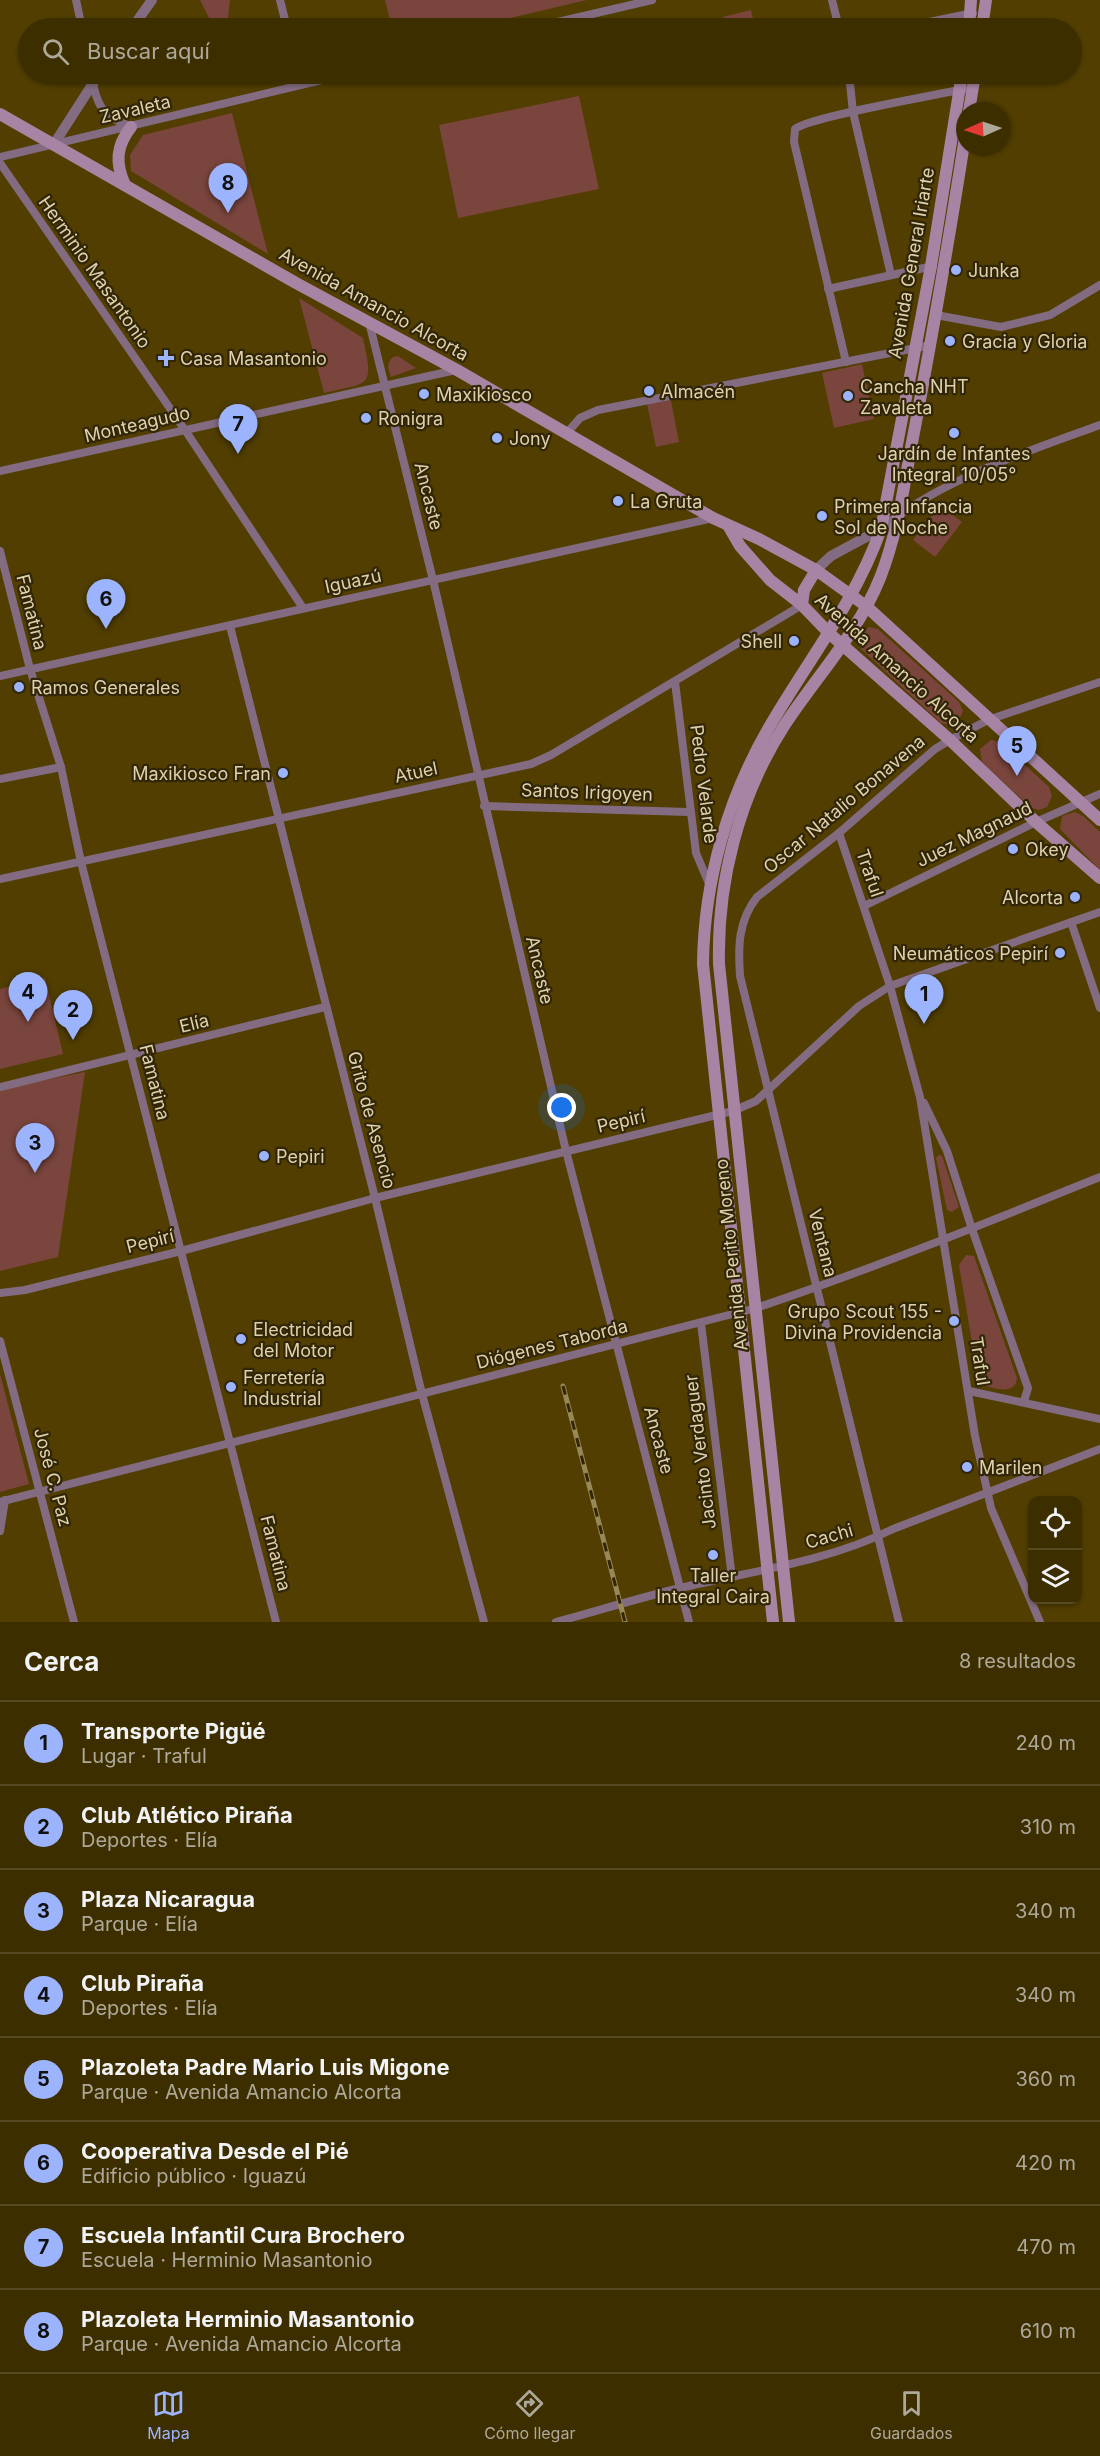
<!DOCTYPE html>
<html lang="es">
<head>
<meta charset="utf-8">
<style>
	body { margin:0; font-family:Inter,sans-serif; background:#44360a; color:#f1f3f6 }
	.controls { position:absolute; right:18px; bottom:18px; display:grid; overflow:hidden; border-radius:12px; box-shadow:0 2px 4px #0004 }
	.controls button { width:54px; height:54px; display:grid; place-items:center; padding:0; border:0; border-bottom:2px solid #564a22; background:#3d2e00; color:#f1f3f6; font:30px sans-serif }
	.compass { position:absolute; left:956px; top:102px; width:54px; height:54px; border-radius:50%; background:#3d2e00; box-shadow:0 2px 4px #0004; rotate:267deg }
	.you { position:absolute; left:562px; top:1108px; width:21px; height:21px; margin:-15px; border:4px solid #fff; border-radius:50%; background:#1a73e8; box-shadow:0 0 0 9px #1a73e833 }
	.badge { display:grid; place-items:center; width:39px; height:39px; border-radius:50%; background:#9cb4fd; color:#111; font-size:20px; font-weight:700 }
	.pin { position:absolute; translate:-50% -50px; filter:drop-shadow(0 2px 3px #0008) }
	.pin::after { content:''; position:absolute; top:32px; width:21px; height:18px; background:inherit; clip-path:polygon(0 0,100% 0,50% 100%) }
	.list { margin:0; padding:0; list-style:none }
	h2 { display:flex; justify-content:space-between; align-items:center; height:78px; margin:0; padding:0 24px; font-size:26px }
	h2 small { font-size:20px; font-weight:400; color:#ada899 }
	.list li { display:grid; grid-template-columns:39px 1fr auto; gap:18px; align-items:center; box-sizing:border-box; height:84px; padding:0 24px; border-top:2px solid #564a22 }
	.list b { display:block; font-size:22px; white-space:nowrap }
	.list p { margin:0; font-size:20px; white-space:nowrap; color:#ada899 }
	.list em { font-size:20px; font-style:normal; color:#ada899 }
	.icon { flex:none; width:33px; height:33px; fill:none; stroke:currentColor; stroke-width:2; stroke-linecap:round; stroke-linejoin:round }
	.map { position:relative; flex:none; width:1100px; height:1622px; overflow:hidden }
	.search { position:absolute; background:#3d2e00; box-shadow:0 2px 4px #0004; left:18px; right:18px; top:18px; height:66px; display:flex; align-items:center; gap:15px; box-sizing:border-box; padding:0 21px; border-radius:33px; color:#ada899; font-size:22px }
	.sheet { height:750px; background:#3d2e00 }
	nav { display:flex; justify-content:space-around; align-items:center; box-sizing:border-box; height:84px; border-top:2px solid #564a22; background:#3d2e00; font-size:16px; color:#ada899 }
	nav a { display:grid; justify-items:center; gap:3px }
	nav .on { color:#9cb4fd }
	.map>svg:first-child { display:block }
</style>
</head>
<body>
<div class="map">
<svg width="1100" height="1622" viewBox="0 0 1100 1622">
	<rect width="100%" height="100%" fill="#513e00"/>
	<!-- green -->
	<g fill="#7a453d">
		<path d="M 200,0 L 230,0 L 228,19 L 218,20 L 212,24 Z"/>
		<path d="M 385,0 L 587,0 L 468,28 L 392,28 Z"/>
		<path d="M 751,10 L 755,28 L 725,28 L 723,17 Z"/>
		<path d="M 579,96 L 599,189 L 458,218 L 439,125 Z"/>
		<path d="M 232,113 L 268,254 L 131,171 L 130,155 L 143,135 Z"/>
		<path d="M 299,298 L 363,338 C 374,388 371,382 324,393 Z"/>
		<path d="M 398,356 L 416,368 L 391,377 C 388,370 386,363 393,357 Z"/>
		<path d="M 862,364 L 874,419 L 834,428 L 822,373 Z"/>
		<path d="M 671,400 L 679,442 L 656,447 L 647,404 Z"/>
		<path d="M 940,505 L 962,522 L 935,557 L 913,540 Z"/>
		<path d="M 869,627 L 878,629 L 959,702 L 963,711 L 958,722 L 950,725 L 941,723 L 861,649 L 859,636 Z"/>
		<path d="M 991,740 L 1000,742 L 1049,787 L 1052,796 L 1047,807 L 1039,810 L 1031,808 L 982,762 L 980,749 Z"/>
		<path d="M 1075,812 L 1083,816 L 1100,832 L 1100,870 L 1060,829 L 1062,816 Z"/>
		<path d="M 45,978 L 63,1054 L 0,1069 L 0,989 Z"/>
		<path d="M 85,1072 L 58,1257 L 0,1271 L 0,1089 Z"/>
		<path d="M 939,1155 L 942,1156 L 959,1207 L 952,1212 L 947,1210 L 936,1158 Z"/>
		<path d="M 966,1255 L 974,1256 L 1017,1378 C 1015,1396 994,1388 982,1385 L 978,1378 L 959,1265 Z"/>
		<path d="M 0,1374 L 29,1484 L 0,1492 Z"/>
	</g>
	<g fill="none" stroke-linecap="round" stroke-linejoin="round">
		<!-- minor -->
		<g stroke="#836c81" stroke-width="8">
			<path d="M 76,0 L 82,28"/>
			<path d="M 280,0 L 287,28"/>
			<path d="M 832,0 L 839,28"/>
			<path d="M 532,28 L 652,0"/>
			<path d="M 900,28 L 973,13"/>
			<path d="M 91,74 C 96,102 100,116 130,126"/>
			<path d="M 298,74 L 301,85"/>
			<path d="M 849,74 L 853,112 L 891,275"/>
			<path d="M 0,157 L 347,74"/>
			<path d="M 0,163 L 185,430 L 303,608"/>
			<path d="M 828,289 L 933,266"/>
			<path d="M 936,315 L 1001,327 L 1050,315 L 1100,285"/>
			<path d="M 369,322 L 433,580 L 566,1151 L 689,1622"/>
			<path d="M 846,362 L 794,142 L 795,129 C 808,117 937,95 964,89"/>
			<path d="M 566,434 L 580,418 L 598,410 L 931,345"/>
			<path d="M 0,471 L 456,370"/>
			<path d="M 881,529 C 939,480 1029,451 1100,425"/>
			<path d="M 0,551 L 30,669 L 61,767 L 81,862 L 276,1622"/>
			<path d="M 230,626 L 375,1198 L 422,1394 L 484,1622"/>
			<path d="M 0,676 L 713,518"/>
			<path d="M 675,682 L 696,853 L 710,886"/>
			<path d="M 0,779 L 61,767"/>
			<path d="M 484,806 L 689,812"/>
			<path d="M 839,833 L 890,986 L 920,1097 L 975,1436 L 991,1508 L 1040,1622"/>
			<path d="M 0,879 L 531,764 L 551,755 L 802,605"/>
			<path d="M 864,906 L 1036,822 L 1100,794"/>
			<path d="M 1071,922 L 1100,1008"/>
			<path d="M 0,1087 L 325,1007"/>
			<path d="M 924,1103 L 947,1151 L 972,1229 L 1028,1388 L 1024,1401"/>
			<path d="M 0,1293 L 25,1290 L 181,1251 L 375,1198 L 733,1111 L 756,1101 L 859,1006 L 890,986 L 1100,912"/>
			<path d="M 701,1323 L 732,1578"/>
			<path d="M 0,1341 L 74,1622"/>
			<path d="M 969,1391 L 1100,1419"/>
			<path d="M 0,1502 L 756,1308 C 872,1269 986,1223 1100,1177"/>
			<path d="M 0,1531 L 5,1500"/>
			<path d="M 556,1622 C 597,1611 639,1598 680,1588 C 752,1571 827,1562 893,1529 L 1100,1449"/>
			<path d="M 899,1622 L 740,976 C 738,947 738,921 757,897 L 839,833 L 935,749 L 950,740 L 988,720 L 1100,682"/>
		</g>
		<!-- tertiary -->
		<g stroke="#836c81" stroke-width="10">
			<path d="M 132,28 L 152,0"/>
			<path d="M 54,144 L 99,74"/>
			<path d="M 816,570 L 831,556 L 881,529"/>
		</g>
		<!-- secondary -->
		<g stroke="#a884a4" stroke-width="12">
			<path d="M 969,28 L 971,0"/>
			<path d="M 982,28 L 986,0"/>
			<path d="M 969,111 L 975,74"/>
			<path d="M 0,114 L 296,283 L 457,370 L 713,518 L 759,539 L 816,570 L 866,606 L 1100,820"/>
			<path d="M 125,185 C 115,163 116,146 131,127"/>
			<path d="M 729,527 L 740,546 L 770,580 L 802,605 L 830,634 L 950,740 L 1036,822 L 1100,878"/>
			<path d="M 802,605 L 804,590 L 816,570"/>
			<path d="M 773,1622 L 703,964 C 704,880 728,797 771,724 C 809,659 855,602 881,529 L 931,266 L 962,74"/>
			<path d="M 789,1622 L 719,964 C 717,882 739,796 784,726 C 816,677 858,633 880,578 C 899,530 905,477 915,427 C 933,331 950,234 965,137"/>
		</g>
		<defs>
			<path id="rail" d="M 563,1386 L 625,1622"/>
		</defs>
		<!-- rail casing -->
		<use href="#rail" stroke="#988857" stroke-width="5"/>
		<!-- rail -->
		<use href="#rail" stroke="#312607" stroke-width="3" stroke-dasharray="9" stroke-linecap="butt"/>
	</g>
	<!-- markers -->
	<g fill="#9cb4fd" stroke="#312607" stroke-width="2">
		<circle cx="956" cy="270" r="6"/>
		<circle cx="950" cy="341" r="6"/>
		<path d="M163 349h6v6h6v6h-6v6h-6v-6h-6v-6h6z"/>
		<circle cx="649" cy="391" r="6"/>
		<circle cx="424" cy="394" r="6"/>
		<circle cx="848" cy="396" r="6"/>
		<circle cx="366" cy="418" r="6"/>
		<circle cx="954" cy="433" r="6"/>
		<circle cx="497" cy="438" r="6"/>
		<circle cx="618" cy="501" r="6"/>
		<circle cx="822" cy="516" r="6"/>
		<circle cx="794" cy="641" r="6"/>
		<circle cx="19" cy="687" r="6"/>
		<circle cx="283" cy="773" r="6"/>
		<circle cx="1013" cy="849" r="6"/>
		<circle cx="1075" cy="897" r="6"/>
		<circle cx="1060" cy="953" r="6"/>
		<circle cx="264" cy="1156" r="6"/>
		<circle cx="954" cy="1321" r="6"/>
		<circle cx="241" cy="1339" r="6"/>
		<circle cx="231" cy="1387" r="6"/>
		<circle cx="967" cy="1467" r="6"/>
		<circle cx="713" cy="1555" r="6"/>
	</g>
	<g text-anchor="middle" dominant-baseline="central" stroke-width="4.5" stroke-linejoin="round" paint-order="stroke">
		<!-- street labels -->
		<g font-size="18" fill="#dfd1ae" stroke="#312607">
			<text transform="translate(135 109) rotate(-13)">Zavaleta</text>
			<text transform="translate(911 263) rotate(-80)">Avenida General Iriarte</text>
			<text transform="translate(95 272) rotate(55)">Herminio Masantonio</text>
			<text transform="translate(374 304) rotate(29)">Avenida Amancio Alcorta</text>
			<text transform="translate(137 424) rotate(-13)">Monteagudo</text>
			<text transform="translate(429 496) rotate(76)">Ancaste</text>
			<text transform="translate(353 581) rotate(-12)">Iguazú</text>
			<text transform="translate(32 612) rotate(76)">Famatina</text>
			<text transform="translate(897 668) rotate(42)">Avenida Amancio Alcorta</text>
			<text transform="translate(416 772) rotate(-12)">Atuel</text>
			<text transform="translate(704 784) rotate(83)">Pedro Velarde</text>
			<text transform="translate(587 792) rotate(2)">Santos Irigoyen</text>
			<text transform="translate(844 804) rotate(-40)">Oscar Natalio Bonavena</text>
			<text transform="translate(974 834) rotate(-26)">Juez Magnaud</text>
			<text transform="translate(870 873) rotate(71)">Traful</text>
			<text transform="translate(540 970) rotate(77)">Ancaste</text>
			<text transform="translate(194 1023) rotate(-14)">Elía</text>
			<text transform="translate(155 1082) rotate(76)">Famatina</text>
			<text transform="translate(372 1120) rotate(75)">Grito de Asencio</text>
			<text transform="translate(621 1121) rotate(-13)">Pepirí</text>
			<text transform="translate(150 1241) rotate(-14)">Pepirí</text>
			<text transform="translate(823 1243) rotate(76)">Ventana</text>
			<text transform="translate(731 1255) rotate(-96)">Avenida Perito Moreno</text>
			<text transform="translate(552 1344) rotate(-14)">Diógenes Taborda</text>
			<text transform="translate(980 1361) rotate(81)">Traful</text>
			<text transform="translate(659 1440) rotate(75)">Ancaste</text>
			<text transform="translate(700 1452) rotate(-97)">Jacinto Verdaguer</text>
			<text transform="translate(53 1477) rotate(75)">José C. Paz</text>
			<text transform="translate(829 1536) rotate(-16)">Cachi</text>
			<text transform="translate(276 1553) rotate(76)">Famatina</text>
		</g>
		<!-- poi labels -->
		<g font-size="18" fill="#dfd1ae" stroke="#312607" text-anchor="start">
			<text x="968" y="270">Junka</text>
			<text x="962" y="341">Gracia y Gloria</text>
			<text x="180" y="358">Casa Masantonio</text>
			<text x="860" y="386">Cancha NHT<tspan x="860" dy="21">Zavaleta</tspan></text>
			<text x="661" y="391">Almacén</text>
			<text x="436" y="394">Maxikiosco</text>
			<text x="378" y="418">Ronigra</text>
			<text x="509" y="438">Jony</text>
			<text x="954" y="453" text-anchor="middle">Jardín de Infantes<tspan x="954" dy="21">Integral 10/05°</tspan></text>
			<text x="630" y="501">La Gruta</text>
			<text x="834" y="506">Primera Infancia<tspan x="834" dy="21">Sol de Noche</tspan></text>
			<text x="782" y="641" text-anchor="end">Shell</text>
			<text x="31" y="687">Ramos Generales</text>
			<text x="271" y="773" text-anchor="end">Maxikiosco Fran</text>
			<text x="1025" y="849">Okey</text>
			<text x="1063" y="897" text-anchor="end">Alcorta</text>
			<text x="1048" y="953" text-anchor="end">Neumáticos Pepirí</text>
			<text x="276" y="1156">Pepiri</text>
			<text x="942" y="1311" text-anchor="end">Grupo Scout 155 -<tspan x="942" dy="21">Divina Providencia</tspan></text>
			<text x="253" y="1329">Electricidad<tspan x="253" dy="21">del Motor</tspan></text>
			<text x="243" y="1377">Ferretería<tspan x="243" dy="21">Industrial</tspan></text>
			<text x="979" y="1467">Marilen</text>
			<text x="713" y="1575" text-anchor="middle">Taller<tspan x="713" dy="21">Integral Caira</tspan></text>
		</g>
	</g>
</svg>
<div class="controls">
<button><svg class="icon" aria-label="locate" viewBox="0 0 24 24"><circle cx="12" cy="12" r="6"/><path d="M12 2v4M12 18v4M2 12h4M18 12h4"/></svg></button>
<button><svg class="icon" aria-label="layers" viewBox="0 0 24 24"><path d="M12 4l9 5-9 5-9-5zM3 14l9 5 9-5"/></svg></button>
</div>
<svg class="compass" viewBox="-18 -18 36 36"><path d="M0-13l5 13h-10z" fill="#e53935"/><path d="M0 13l5-13h-10z" fill="#ada899"/></svg>
<div class="you"></div>
<div class="pin badge" style="left:924px;top:1024px">1</div>
<div class="pin badge" style="left:73px;top:1040px">2</div>
<div class="pin badge" style="left:35px;top:1173px">3</div>
<div class="pin badge" style="left:28px;top:1022px">4</div>
<div class="pin badge" style="left:1017px;top:776px">5</div>
<div class="pin badge" style="left:106px;top:629px">6</div>
<div class="pin badge" style="left:238px;top:454px">7</div>
<div class="pin badge" style="left:228px;top:213px">8</div>
<div class="search"><svg class="icon" aria-label="search" viewBox="0 0 24 24"><circle cx="10" cy="10" r="6"/><path d="M15 15l6 6"/></svg>Buscar aquí</div>
</div>
<section class="sheet">
<h2>Cerca<small>8 resultados</small></h2>
<ul class="list">
<li><span class="badge">1</span><div><b>Transporte Pigüé</b><p>Lugar · Traful</p></div><em>240 m</em></li>
<li><span class="badge">2</span><div><b>Club Atlético Piraña</b><p>Deportes · Elía</p></div><em>310 m</em></li>
<li><span class="badge">3</span><div><b>Plaza Nicaragua</b><p>Parque · Elía</p></div><em>340 m</em></li>
<li><span class="badge">4</span><div><b>Club Piraña</b><p>Deportes · Elía</p></div><em>340 m</em></li>
<li><span class="badge">5</span><div><b>Plazoleta Padre Mario Luis Migone</b><p>Parque · Avenida Amancio Alcorta</p></div><em>360 m</em></li>
<li><span class="badge">6</span><div><b>Cooperativa Desde el Pié</b><p>Edificio público · Iguazú</p></div><em>420 m</em></li>
<li><span class="badge">7</span><div><b>Escuela Infantil Cura Brochero</b><p>Escuela · Herminio Masantonio</p></div><em>470 m</em></li>
<li><span class="badge">8</span><div><b>Plazoleta Herminio Masantonio</b><p>Parque · Avenida Amancio Alcorta</p></div><em>610 m</em></li>
</ul>
</section>
<nav>
<a class="on"><svg class="icon" aria-label="map" viewBox="0 0 24 24"><path d="M3 6l6-2 6 2 6-2v14l-6 2-6-2-6 2zM9 4v14M15 6v14"/></svg>Mapa</a>
<a><svg class="icon" aria-label="directions" viewBox="0 0 24 24"><path d="M12 3l9 9-9 9-9-9zM9 14v-3h6M13 9l2 2-2 2"/></svg>Cómo llegar</a>
<a><svg class="icon" aria-label="saved" viewBox="0 0 24 24"><path d="M7 4h10v16l-5-4-5 4z"/></svg>Guardados</a>
</nav>
</body>
</html>
